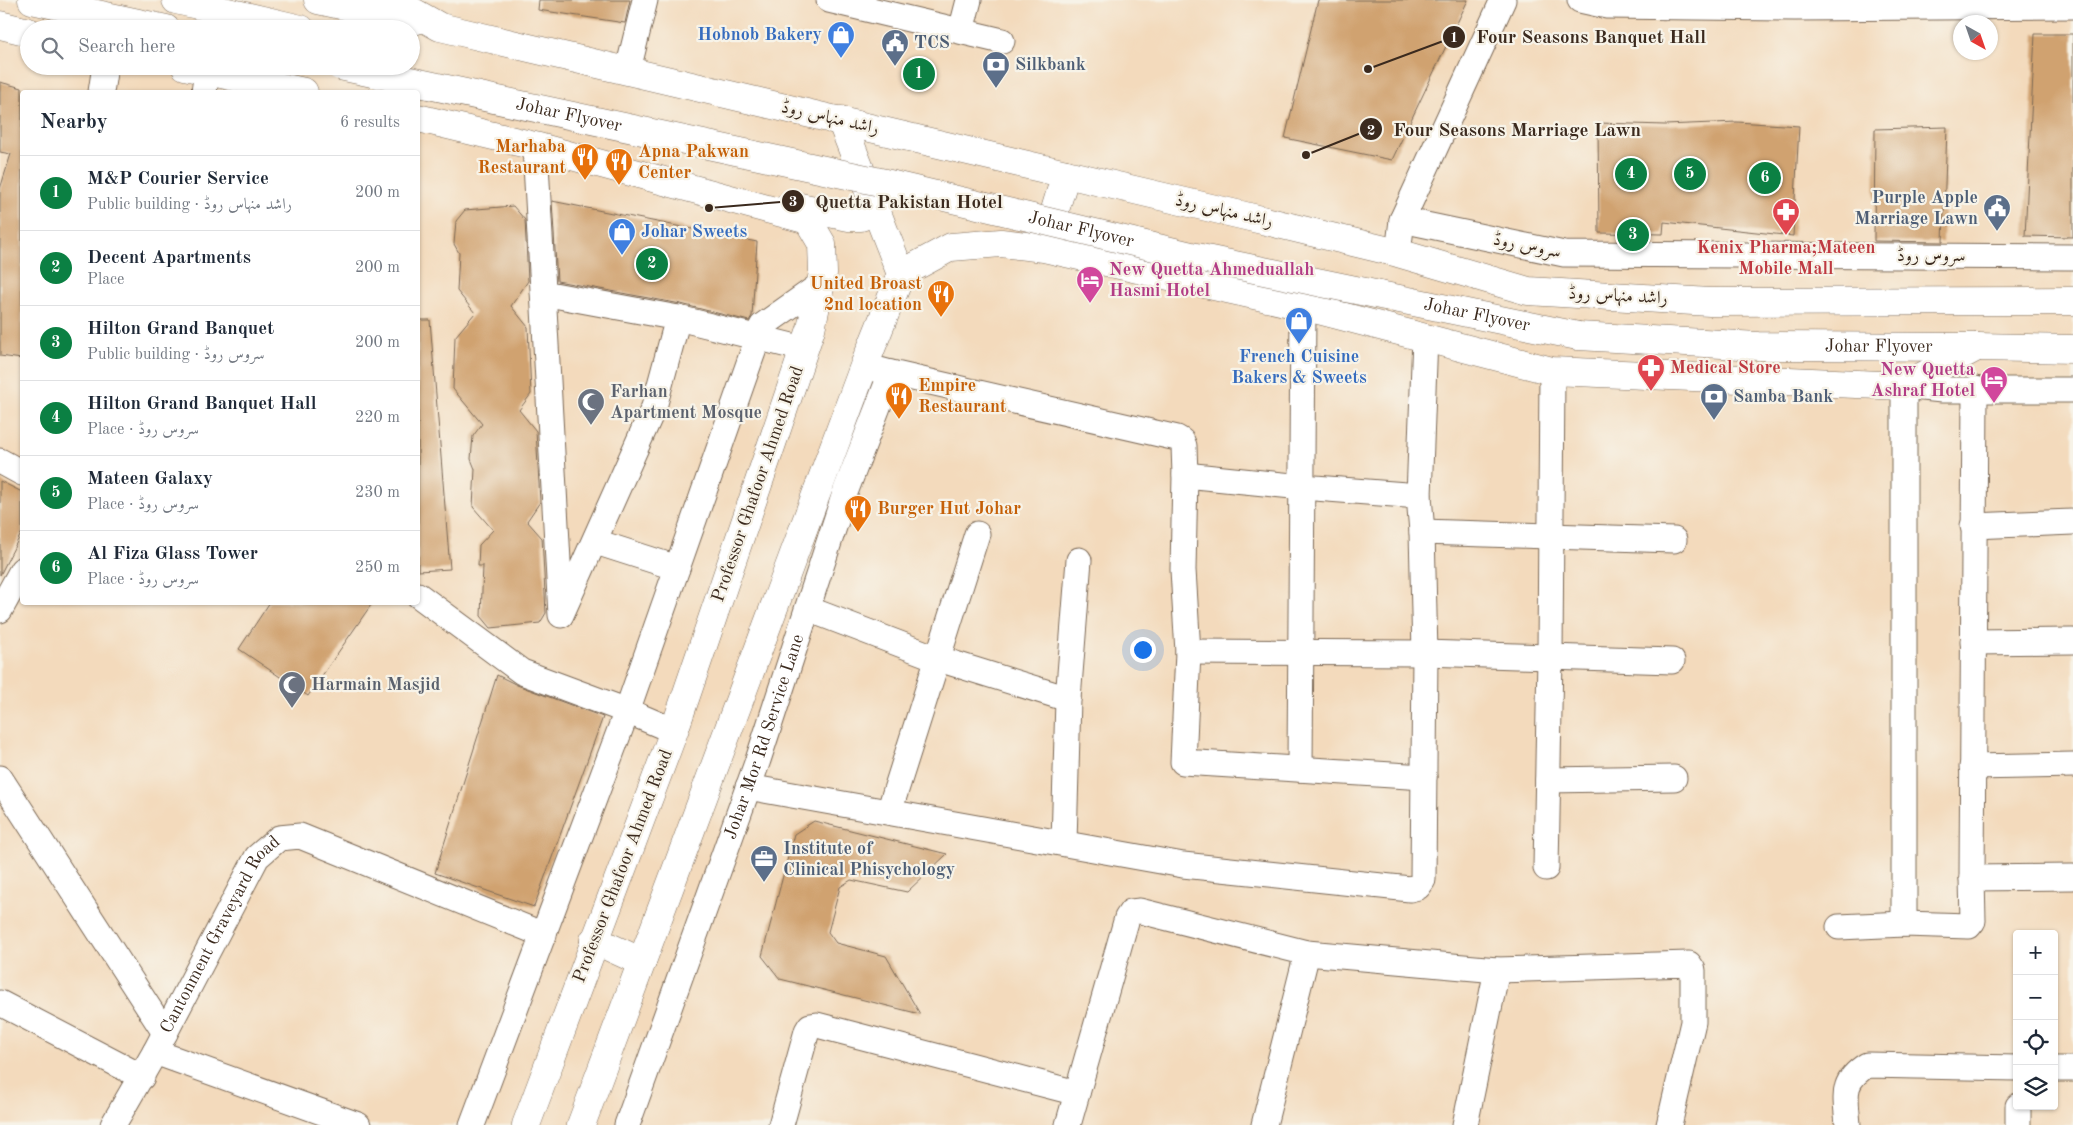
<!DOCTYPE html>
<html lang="en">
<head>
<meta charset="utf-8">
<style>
	body { margin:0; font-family:"Old Standard TT",Amiri,serif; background:#f2f2f3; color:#1f2937 }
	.controls { position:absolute; right:15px; bottom:15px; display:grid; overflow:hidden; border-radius:5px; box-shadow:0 1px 4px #0004 }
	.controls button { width:45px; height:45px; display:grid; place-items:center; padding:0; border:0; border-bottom:1px solid #e0e1e3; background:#fff; color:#1f2937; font:25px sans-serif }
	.compass { position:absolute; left:1953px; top:15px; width:45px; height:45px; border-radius:50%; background:#fff; box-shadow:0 1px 4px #0004; rotate:140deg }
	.you { position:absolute; left:1142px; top:649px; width:18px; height:18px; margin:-12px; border:4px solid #fff; border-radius:50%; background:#1a73e8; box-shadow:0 0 0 8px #1a73e833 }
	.badge { display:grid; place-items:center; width:32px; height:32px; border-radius:50%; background:#0b8043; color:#fff; font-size:16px; font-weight:700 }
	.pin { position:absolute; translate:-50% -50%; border:2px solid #fff; box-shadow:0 1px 5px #0006 }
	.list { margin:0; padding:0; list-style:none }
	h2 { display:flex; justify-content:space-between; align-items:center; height:65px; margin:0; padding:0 20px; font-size:21px }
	h2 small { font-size:16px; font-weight:400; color:#747a83 }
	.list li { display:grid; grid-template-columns:32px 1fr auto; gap:15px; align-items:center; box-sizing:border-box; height:75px; padding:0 20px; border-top:1px solid #e0e1e3 }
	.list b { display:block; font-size:19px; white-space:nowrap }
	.list p { margin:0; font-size:16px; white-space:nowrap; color:#747a83 }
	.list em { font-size:16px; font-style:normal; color:#747a83 }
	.icon { flex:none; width:28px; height:28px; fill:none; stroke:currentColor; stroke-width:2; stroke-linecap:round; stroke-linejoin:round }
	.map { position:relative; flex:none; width:2073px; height:1125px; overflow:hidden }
	.search { position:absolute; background:#fff; box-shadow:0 1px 4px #0004; left:20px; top:20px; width:400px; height:55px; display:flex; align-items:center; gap:12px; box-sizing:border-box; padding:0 18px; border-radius:28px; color:#747a83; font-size:19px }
	.panel { position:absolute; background:#fff; box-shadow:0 1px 4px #0004; left:20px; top:90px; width:400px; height:515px; border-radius:5px }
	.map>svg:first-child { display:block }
</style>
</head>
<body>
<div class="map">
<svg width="2073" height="1125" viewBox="0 0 2073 1125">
	<rect width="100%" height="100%" fill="#f7f3e8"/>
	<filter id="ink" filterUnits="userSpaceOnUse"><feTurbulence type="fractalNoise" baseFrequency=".02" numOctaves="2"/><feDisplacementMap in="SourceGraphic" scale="10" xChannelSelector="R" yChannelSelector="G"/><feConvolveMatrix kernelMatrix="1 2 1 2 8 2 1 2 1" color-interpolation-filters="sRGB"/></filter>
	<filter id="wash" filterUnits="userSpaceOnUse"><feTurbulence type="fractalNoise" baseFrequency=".0096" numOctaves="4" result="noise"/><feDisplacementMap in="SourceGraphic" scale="20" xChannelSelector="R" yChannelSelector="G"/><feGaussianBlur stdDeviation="1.12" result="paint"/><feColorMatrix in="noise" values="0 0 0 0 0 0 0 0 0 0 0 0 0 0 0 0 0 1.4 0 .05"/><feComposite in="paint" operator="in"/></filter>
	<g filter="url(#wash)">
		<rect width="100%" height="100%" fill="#f3dabc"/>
		<g id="blocks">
			<!-- building -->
			<g fill="#d0a26f">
				<path d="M 539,0 L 630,0 L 625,23 L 538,10 Z"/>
				<path d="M 1318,0 L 1468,0 L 1392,160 L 1285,138 Z"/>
				<path d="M 2035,34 L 2073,34 L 2073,237 L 2025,236 Z"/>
				<path d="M 0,82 L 22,88 L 22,359 L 0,356 L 0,189 L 11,154 L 0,152 Z"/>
				<path d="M 1737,122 L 1799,126 L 1793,236 L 1664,222 L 1663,234 L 1599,233 L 1598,123 L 1665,125 Z"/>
				<path d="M 1947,127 L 1943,242 L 1874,241 L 1875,129 Z"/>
				<path d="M 552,201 L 757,242 L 752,316 L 749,321 L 681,304 L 557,281 Z"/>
				<path d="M 513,206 L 525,220 L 528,281 L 511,306 L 528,327 L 531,394 L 519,410 L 536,431 L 540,502 L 527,521 L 542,538 L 546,613 L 540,623 L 491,628 L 481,616 L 483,566 L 478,566 L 479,545 L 493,530 L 473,507 L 475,469 L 471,459 L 473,436 L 482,424 L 453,389 L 455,337 L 475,313 L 457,291 L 459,253 L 454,244 L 456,221 L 465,210 Z"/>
				<path d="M 418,320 L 430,320 L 450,569 L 418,571 Z"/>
				<path d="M 0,481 L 22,492 L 22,532 L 0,575 Z"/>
				<path d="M 270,602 L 373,602 L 308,696 L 239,649 Z"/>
				<path d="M 497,675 L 517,685 L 603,717 L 534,907 L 435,873 Z"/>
				<path d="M 814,821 L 947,854 L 907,892 L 851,880 L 840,887 L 828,932 L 836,943 L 886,956 L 920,1014 L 780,979 L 762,956 L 794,834 Z"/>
			</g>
		</g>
	</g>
	<g filter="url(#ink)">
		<use href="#blocks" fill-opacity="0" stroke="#7b6855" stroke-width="1"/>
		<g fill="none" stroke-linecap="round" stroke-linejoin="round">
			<defs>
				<g id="minor">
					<path d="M 829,0 L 1002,41"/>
					<path d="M 1580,0 L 1607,6 L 1795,8 L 2073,6"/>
					<path d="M 961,31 L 969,0"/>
					<path d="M 628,70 L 645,0"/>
					<path d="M 101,92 L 105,66"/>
					<path d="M 204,92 L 207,71"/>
					<path d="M 535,146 L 561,615 L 654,407 L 678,318 L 543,293"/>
					<path d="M 1402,220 L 1564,254 L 2073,257"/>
					<path d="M 1398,253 L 1402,220 L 1503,0"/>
					<path d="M 678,318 L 804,349"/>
					<path d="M 891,373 L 1177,438 L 1182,441 L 1184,446 L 1185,475 L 1183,570 L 1188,652 L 1183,762 L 1424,777"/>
					<path d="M 0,461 L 22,473"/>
					<path d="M 1185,475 L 1302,487 L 1419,496"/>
					<path d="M 1973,526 L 2073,522"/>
					<path d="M 1422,532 L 1674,540"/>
					<path d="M 596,542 L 677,568"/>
					<path d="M 418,595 L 522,672 L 627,711 L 674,731"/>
					<path d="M 808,609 L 939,659 L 1068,699"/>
					<path d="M 0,610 L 22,570"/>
					<path d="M 1973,642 L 2073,641"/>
					<path d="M 1188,652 L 1425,653 L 1672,661"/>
					<path d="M 1972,767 L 2073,765"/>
					<path d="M 1300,769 L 1303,306"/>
					<path d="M 0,778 L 165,1033"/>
					<path d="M 1548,780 L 1674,778"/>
					<path d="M 748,787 L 1183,865 L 1410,889 L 1418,887 L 1423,880 L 1425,653 L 1422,532 L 1419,496 L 1425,337"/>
					<path d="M 889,812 L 977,534"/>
					<path d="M 1064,843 L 1068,699 L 1079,560"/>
					<path d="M 1546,868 L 1550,657 L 1552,371"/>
					<path d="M 1972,878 L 2073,877"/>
					<path d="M 1904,924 L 1904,386 L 1942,390 L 2073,390"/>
					<path d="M 1839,927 L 1904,924 L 1969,926 L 1973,921 L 1972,878 L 1975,389"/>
					<path d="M 0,1003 L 142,1077"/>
					<path d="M 155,1052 L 358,1125"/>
					<path d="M 2054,1069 L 2073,1069"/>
					<path d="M 2018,1106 L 2018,1125"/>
					<path id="s1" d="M 113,1125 L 155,1052 L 257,857 L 279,838 L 300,836 L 544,935"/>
					<path d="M 472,1125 L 627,711 L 762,326 L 820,285"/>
					<path id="s2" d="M 627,1125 L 758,760 L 846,490 L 891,373 L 876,369"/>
					<path d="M 781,1125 L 807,1031 L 810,1026 L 817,1025 L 1077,1093"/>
					<path d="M 1068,1125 L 1127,918 L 1131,912 L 1140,911 L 1307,953 L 1497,970 L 1689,964 L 1693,970 L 1693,1022 L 1669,1125"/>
					<path d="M 1264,1125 L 1307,953"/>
					<path d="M 1465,1125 L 1497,970"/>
					<path d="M 1848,1125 C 1846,1096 1840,1082 1867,1065 L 2017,1068"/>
				</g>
				<g id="major">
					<path d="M 32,0 L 166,29"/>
					<path d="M 176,0 L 301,29"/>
					<path d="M 318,0 L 414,21"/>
					<path d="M 392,0 L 440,27 L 1241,215 L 1398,253 L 1528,291 L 1710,302 L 2073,301"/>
					<path d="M 0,25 L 29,32"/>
					<path d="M 185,66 L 304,92"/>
					<path d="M 418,118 L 535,146 L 808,220 L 822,244 L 823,273 L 811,329 L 674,731 L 526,1125"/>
					<path d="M 790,205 L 849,217 L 861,217 L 877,211"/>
					<path d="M 1044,246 L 1066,174"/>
					<path d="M 901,274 L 951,247 L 1001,243 L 1044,248 L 1303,306 L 1552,371 L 1904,386 L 1977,347"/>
					<path id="s3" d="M 1578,336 L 1758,346 L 1977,347 L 2073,349"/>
					<path d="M 594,940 L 642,962"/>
					<path d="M 581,1125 L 864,366 L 901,274 L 841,120"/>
				</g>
			</defs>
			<!-- minor casing -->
			<use href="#minor" stroke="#7b6855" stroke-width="27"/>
			<!-- major casing -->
			<use href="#major" stroke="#7b6855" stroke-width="29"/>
			<!-- minor -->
			<use href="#minor" stroke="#fff" stroke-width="25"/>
			<!-- major -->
			<use href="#major" stroke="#fff" stroke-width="28"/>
			<defs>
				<g id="major-bridge">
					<path id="s4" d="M 340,66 L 894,185 L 1196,257 L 1578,336"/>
				</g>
			</defs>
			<!-- major-bridge casing -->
			<use href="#major-bridge" stroke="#7b6855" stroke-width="29" stroke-linecap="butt"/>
			<!-- major-bridge -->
			<use href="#major-bridge" stroke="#fff" stroke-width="28"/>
		</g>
	</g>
	<!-- icons -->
	<defs>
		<symbol id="shop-pin" viewBox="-11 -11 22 30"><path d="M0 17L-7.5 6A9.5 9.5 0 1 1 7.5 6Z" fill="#3f7fe0" stroke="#f7f3e8"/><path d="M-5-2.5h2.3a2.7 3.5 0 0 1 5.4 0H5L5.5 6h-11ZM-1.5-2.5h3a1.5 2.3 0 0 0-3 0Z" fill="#fff"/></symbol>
		<symbol id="civic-pin" viewBox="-11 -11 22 30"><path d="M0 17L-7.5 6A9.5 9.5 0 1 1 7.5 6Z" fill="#5c6f8a" stroke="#f7f3e8"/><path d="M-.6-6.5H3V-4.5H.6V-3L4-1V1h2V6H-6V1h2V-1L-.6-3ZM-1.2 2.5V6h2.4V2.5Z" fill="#fff"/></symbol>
		<symbol id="bank-pin" viewBox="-11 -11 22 30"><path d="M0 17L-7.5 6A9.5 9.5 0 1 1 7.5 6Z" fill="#5c6f8a" stroke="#f7f3e8"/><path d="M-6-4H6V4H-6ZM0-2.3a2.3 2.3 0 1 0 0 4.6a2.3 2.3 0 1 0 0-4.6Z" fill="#fff"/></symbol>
		<symbol id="restaurant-pin" viewBox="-11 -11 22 30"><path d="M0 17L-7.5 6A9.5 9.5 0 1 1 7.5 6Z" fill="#e8710a" stroke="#f7f3e8"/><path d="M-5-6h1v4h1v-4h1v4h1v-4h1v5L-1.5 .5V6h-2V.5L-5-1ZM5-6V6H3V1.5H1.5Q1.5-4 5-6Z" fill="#fff"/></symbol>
		<symbol id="pharmacy-pin" viewBox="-11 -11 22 30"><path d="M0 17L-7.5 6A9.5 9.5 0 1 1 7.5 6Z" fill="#e0444e" stroke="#f7f3e8"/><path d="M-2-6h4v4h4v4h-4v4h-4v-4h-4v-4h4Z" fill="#fff"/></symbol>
		<symbol id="hotel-pin" viewBox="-11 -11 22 30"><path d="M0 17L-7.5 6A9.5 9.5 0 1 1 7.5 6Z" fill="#d1479c" stroke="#f7f3e8"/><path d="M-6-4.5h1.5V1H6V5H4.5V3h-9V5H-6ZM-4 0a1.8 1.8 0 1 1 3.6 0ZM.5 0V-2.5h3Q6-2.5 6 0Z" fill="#fff"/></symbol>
		<symbol id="mosque-pin" viewBox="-11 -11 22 30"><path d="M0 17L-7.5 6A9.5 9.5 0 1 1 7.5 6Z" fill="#6b7280" stroke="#f7f3e8"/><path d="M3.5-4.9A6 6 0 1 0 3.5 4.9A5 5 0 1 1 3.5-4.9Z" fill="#fff"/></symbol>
		<symbol id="office-pin" viewBox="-11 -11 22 30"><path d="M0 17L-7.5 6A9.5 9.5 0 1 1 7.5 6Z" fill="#5c6f8a" stroke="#f7f3e8"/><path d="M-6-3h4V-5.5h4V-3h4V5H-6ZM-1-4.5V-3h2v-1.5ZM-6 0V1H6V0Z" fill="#fff"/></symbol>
	</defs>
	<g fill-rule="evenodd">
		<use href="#shop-pin" x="825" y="19" width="32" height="43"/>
		<use href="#civic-pin" x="879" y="27" width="32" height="43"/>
		<use href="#bank-pin" x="980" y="49" width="32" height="43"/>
		<use href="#restaurant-pin" x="569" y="141" width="32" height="43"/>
		<use href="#restaurant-pin" x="603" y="146" width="32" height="43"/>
		<use href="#civic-pin" x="1981" y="192" width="32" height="43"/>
		<use href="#pharmacy-pin" x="1770" y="196" width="32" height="43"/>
		<use href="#shop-pin" x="606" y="216" width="32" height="43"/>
		<use href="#hotel-pin" x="1074" y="264" width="32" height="43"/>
		<use href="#restaurant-pin" x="925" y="278" width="32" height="43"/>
		<use href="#shop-pin" x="1283" y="305" width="32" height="43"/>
		<use href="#pharmacy-pin" x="1635" y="352" width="32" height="43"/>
		<use href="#hotel-pin" x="1978" y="364" width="32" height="43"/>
		<use href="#restaurant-pin" x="883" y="380" width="32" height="43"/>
		<use href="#bank-pin" x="1698" y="381" width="32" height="43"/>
		<use href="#mosque-pin" x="575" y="386" width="32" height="43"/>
		<use href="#restaurant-pin" x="842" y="493" width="32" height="43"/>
		<use href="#mosque-pin" x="276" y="669" width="32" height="43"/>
		<use href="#office-pin" x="748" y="843" width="32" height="43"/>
	</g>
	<g text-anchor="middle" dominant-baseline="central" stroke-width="4.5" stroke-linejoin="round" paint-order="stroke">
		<!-- shop labels -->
		<g font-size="18" font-weight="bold" fill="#366cbe" stroke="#f7f3e8" text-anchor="end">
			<text x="822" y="35">Hobnob Bakery</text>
			<text x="641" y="232" text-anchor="start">Johar Sweets</text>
			<text x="1299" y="357" text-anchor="middle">French Cuisine<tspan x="1299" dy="21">Bakers &amp; Sweets</tspan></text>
		</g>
		<!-- service labels -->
		<g font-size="18" font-weight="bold" fill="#4e5e75" stroke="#f7f3e8" text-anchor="start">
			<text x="914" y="43">TCS</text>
			<text x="1015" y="65">Silkbank</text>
			<text x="1978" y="198" text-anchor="end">Purple Apple<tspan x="1978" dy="21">Marriage Lawn</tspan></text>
			<text x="1733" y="397">Samba Bank</text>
			<text x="783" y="849">Institute of<tspan x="783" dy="21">Clinical Phisychology</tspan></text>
		</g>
		<!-- street labels -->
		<g font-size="18" fill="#3b2a1e" stroke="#f7f3e8">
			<text stroke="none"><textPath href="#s4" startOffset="234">Johar Flyover</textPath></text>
			<text transform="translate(830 118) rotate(13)">راشد منہاس روڈ</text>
			<text transform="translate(1224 211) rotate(13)">راشد منہاس روڈ</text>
			<text stroke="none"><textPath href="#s4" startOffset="759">Johar Flyover</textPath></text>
			<text transform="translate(1527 246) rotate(11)">سروس روڈ</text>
			<text x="1931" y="256">سروس روڈ</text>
			<text transform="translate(1618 296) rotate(3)">راشد منہاس روڈ</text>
			<text stroke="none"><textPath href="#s4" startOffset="1164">Johar Flyover</textPath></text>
			<text stroke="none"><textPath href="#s3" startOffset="301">Johar Flyover</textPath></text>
			<text transform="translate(758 484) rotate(-71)">Professor Ghafoor Ahmed Road</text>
			<text stroke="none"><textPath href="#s2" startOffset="412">Johar Mor Rd Service Lane</textPath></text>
			<text transform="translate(623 866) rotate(-69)">Professor Ghafoor Ahmed Road</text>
			<text stroke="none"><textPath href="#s1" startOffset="219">Cantonment Graveyard Road</textPath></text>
		</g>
		<!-- food labels -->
		<g font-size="18" font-weight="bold" fill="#c56008" stroke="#f7f3e8" text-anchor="start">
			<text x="566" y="147" text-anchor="end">Marhaba<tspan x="566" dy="21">Restaurant</tspan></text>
			<text x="638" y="152">Apna Pakwan<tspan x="638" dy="21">Center</tspan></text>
			<text x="922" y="284" text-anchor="end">United Broast<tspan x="922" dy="21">2nd location</tspan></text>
			<text x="918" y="386">Empire<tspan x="918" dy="21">Restaurant</tspan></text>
			<text x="877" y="509">Burger Hut Johar</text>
		</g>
		<!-- health labels -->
		<g font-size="18" font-weight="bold" fill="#be3a42" stroke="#f7f3e8">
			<text x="1786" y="248">Kenix Pharma;Mateen<tspan x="1786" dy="21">Mobile Mall</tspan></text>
			<text x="1670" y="368" text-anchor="start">Medical Store</text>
		</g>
		<!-- hotel labels -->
		<g font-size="18" font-weight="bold" fill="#b23c85" stroke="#f7f3e8" text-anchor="start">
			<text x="1109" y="270">New Quetta Ahmeduallah<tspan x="1109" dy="21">Hasmi Hotel</tspan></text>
			<text x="1975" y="370" text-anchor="end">New Quetta<tspan x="1975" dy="21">Ashraf Hotel</tspan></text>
		</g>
		<!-- worship labels -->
		<g font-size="18" font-weight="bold" fill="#5b616d" stroke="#f7f3e8" text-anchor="start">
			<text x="610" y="392">Farhan<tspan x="610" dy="21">Apartment Mosque</tspan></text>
			<text x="311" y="685">Harmain Masjid</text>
		</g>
	</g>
	<!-- callouts -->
	<path fill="none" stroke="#3b2a1e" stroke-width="2" d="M1368 69L1454 37M1306 155L1371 129M709 208L793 201"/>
	<g fill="#3b2a1e" stroke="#f7f3e8" stroke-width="2">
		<circle cx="1368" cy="69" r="5"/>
		<circle cx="1306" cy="155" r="5"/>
		<circle cx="709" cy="208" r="5"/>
		<circle cx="1454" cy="37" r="12"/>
		<circle cx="1371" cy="129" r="12"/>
		<circle cx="793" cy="201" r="12"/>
	</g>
	<g font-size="15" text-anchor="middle" font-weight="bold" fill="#fff">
		<text x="1454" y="42">1</text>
		<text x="1371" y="135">2</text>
		<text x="793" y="206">3</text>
	</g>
	<g font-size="19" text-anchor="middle" font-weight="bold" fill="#3b2a1e" stroke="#f7f3e8" stroke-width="4.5" stroke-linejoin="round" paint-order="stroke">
		<text x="1591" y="43">Four Seasons Banquet Hall</text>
		<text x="1517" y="136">Four Seasons Marriage Lawn</text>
		<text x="909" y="208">Quetta Pakistan Hotel</text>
	</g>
</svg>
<div class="controls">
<button>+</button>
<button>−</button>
<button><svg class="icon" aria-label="locate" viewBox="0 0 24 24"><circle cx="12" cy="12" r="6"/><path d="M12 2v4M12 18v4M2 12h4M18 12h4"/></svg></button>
<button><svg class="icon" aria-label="layers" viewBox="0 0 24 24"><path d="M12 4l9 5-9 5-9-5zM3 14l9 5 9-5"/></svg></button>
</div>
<svg class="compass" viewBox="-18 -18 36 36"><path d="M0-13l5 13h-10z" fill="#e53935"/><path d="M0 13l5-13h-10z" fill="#747a83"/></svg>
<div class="you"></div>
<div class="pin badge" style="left:919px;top:74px">1</div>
<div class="pin badge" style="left:652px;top:264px">2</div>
<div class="pin badge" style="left:1633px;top:235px">3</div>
<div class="pin badge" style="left:1631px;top:174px">4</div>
<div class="pin badge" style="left:1690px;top:174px">5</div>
<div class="pin badge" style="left:1765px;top:178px">6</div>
<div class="search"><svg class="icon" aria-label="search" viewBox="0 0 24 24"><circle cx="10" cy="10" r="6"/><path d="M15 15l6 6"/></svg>Search here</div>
<section class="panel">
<h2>Nearby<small>6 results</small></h2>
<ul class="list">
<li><span class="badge">1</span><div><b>M&amp;P Courier Service</b><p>Public building · راشد منہاس روڈ</p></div><em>200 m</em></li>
<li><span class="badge">2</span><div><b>Decent Apartments</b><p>Place</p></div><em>200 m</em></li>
<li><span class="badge">3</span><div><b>Hilton Grand Banquet</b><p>Public building · سروس روڈ</p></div><em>200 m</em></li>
<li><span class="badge">4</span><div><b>Hilton Grand Banquet Hall</b><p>Place · سروس روڈ</p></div><em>220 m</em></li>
<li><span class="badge">5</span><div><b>Mateen Galaxy</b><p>Place · سروس روڈ</p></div><em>230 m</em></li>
<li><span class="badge">6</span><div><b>Al Fiza Glass Tower</b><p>Place · سروس روڈ</p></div><em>250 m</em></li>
</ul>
</section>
</div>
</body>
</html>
